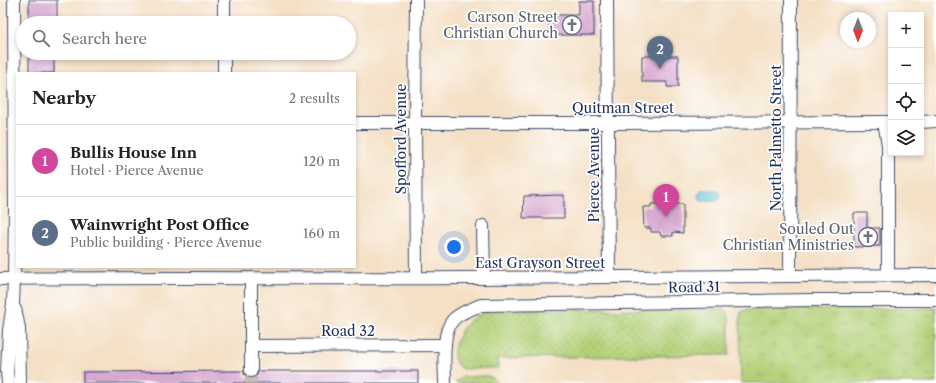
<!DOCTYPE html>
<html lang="en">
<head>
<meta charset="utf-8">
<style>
	body { margin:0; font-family:"Libre Caslon Text",serif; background:#f2f2f2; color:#222 }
	.controls { position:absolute; right:12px; top:12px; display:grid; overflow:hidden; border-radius:0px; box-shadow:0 2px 6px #0003 }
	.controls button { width:36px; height:36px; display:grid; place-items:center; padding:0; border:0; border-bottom:1px solid #e0e0e0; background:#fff; color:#222; font:20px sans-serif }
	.compass { position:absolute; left:840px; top:12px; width:36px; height:36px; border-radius:50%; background:#fff; box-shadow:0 2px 6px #0003; rotate:180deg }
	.you { position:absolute; left:454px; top:247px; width:14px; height:14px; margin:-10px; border:3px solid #fff; border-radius:50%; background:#1a73e8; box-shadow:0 0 0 6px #1a73e833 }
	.badge { display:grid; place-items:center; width:26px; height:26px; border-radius:50%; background:#0b8043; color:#fff; font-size:13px; font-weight:700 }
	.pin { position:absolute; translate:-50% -33px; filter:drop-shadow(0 1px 2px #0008) }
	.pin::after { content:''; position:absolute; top:21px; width:14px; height:12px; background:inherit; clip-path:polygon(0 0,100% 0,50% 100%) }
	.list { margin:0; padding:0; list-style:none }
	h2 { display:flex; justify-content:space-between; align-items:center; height:52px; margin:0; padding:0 16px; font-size:17px }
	h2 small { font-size:13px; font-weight:400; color:#767676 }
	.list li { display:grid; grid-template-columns:26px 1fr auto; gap:12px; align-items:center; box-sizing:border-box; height:72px; padding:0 16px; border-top:1px solid #e0e0e0 }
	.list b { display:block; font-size:15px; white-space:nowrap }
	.list p { margin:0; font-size:13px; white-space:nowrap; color:#767676 }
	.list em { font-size:13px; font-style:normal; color:#767676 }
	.icon { flex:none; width:22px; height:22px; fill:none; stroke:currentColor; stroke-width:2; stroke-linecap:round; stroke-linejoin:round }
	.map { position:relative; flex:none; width:936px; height:383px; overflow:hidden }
	.search { position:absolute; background:#fff; box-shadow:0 2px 6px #0003; left:16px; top:16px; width:340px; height:44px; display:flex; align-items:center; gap:10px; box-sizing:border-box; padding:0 14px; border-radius:22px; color:#767676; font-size:15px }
	.panel { position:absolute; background:#fff; box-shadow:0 2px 6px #0003; left:16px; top:72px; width:340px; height:196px; border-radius:0px }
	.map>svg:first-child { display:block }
</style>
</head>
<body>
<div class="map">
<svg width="936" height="383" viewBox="0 0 936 383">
	<defs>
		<pattern id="grass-dots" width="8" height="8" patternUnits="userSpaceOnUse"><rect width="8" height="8" fill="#b2d077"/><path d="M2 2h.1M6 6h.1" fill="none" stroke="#98b369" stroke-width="1.8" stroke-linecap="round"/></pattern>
		<pattern id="park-tufts" width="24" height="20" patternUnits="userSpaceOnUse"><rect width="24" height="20" fill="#b2d077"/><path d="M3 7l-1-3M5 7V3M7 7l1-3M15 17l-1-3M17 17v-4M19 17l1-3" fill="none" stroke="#98b369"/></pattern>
		<pattern id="water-ripples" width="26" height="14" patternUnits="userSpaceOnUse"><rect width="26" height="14" fill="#5bc4d7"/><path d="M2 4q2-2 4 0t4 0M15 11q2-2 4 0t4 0" fill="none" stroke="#4aa0b2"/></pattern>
	</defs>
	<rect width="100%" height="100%" fill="#fff"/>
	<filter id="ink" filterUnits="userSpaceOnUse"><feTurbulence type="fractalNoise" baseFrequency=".025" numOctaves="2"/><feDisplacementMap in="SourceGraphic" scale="8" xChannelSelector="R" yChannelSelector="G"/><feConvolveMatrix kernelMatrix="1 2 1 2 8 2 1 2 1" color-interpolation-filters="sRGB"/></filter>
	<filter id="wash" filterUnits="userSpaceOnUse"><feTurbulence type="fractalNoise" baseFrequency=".012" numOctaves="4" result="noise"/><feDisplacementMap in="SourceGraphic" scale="16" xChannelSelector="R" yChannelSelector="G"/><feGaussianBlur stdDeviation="0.9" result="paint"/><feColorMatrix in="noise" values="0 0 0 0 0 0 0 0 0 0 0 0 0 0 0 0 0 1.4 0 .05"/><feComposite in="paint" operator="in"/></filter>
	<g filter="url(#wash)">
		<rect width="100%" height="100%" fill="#f4e0c5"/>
		<!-- grass -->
		<g fill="url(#grass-dots)" stroke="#66806a">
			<path d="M 723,309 L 727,311 L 729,317 L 729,355 L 498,358 L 498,368 L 497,368 L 462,369 C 446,360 457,335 466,324 C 470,319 479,315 485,312 C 490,309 498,310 503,310 Z"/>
			<path d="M 487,376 L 493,378 L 497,383 L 455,383 L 462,377 Z"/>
		</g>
		<!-- park -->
		<path fill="url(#park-tufts)" stroke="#66806a" d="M 936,308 L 936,383 L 741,383 L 740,317 L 741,312 L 746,310 Z"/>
		<!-- water -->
		<path fill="url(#water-ripples)" stroke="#3b7a9a" d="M 701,190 L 717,190 L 720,194 L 720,199 L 717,201 L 701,201 L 698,196 L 699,193 Z"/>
		<g id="blocks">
			<!-- building -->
			<g fill="#d7a9d1">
				<rect x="29" y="0" width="28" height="23"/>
				<path d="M 579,1 L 594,1 L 594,35 L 549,35 L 549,15 L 579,15 Z"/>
				<rect x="29" y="53" width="25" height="20"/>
				<path d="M 642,56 L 678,56 L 678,87 L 667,87 L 667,82 L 642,82 Z"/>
				<path d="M 564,195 L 564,218 L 523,218 L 524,196 Z"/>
				<path d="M 665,201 L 669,201 L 672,204 L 683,204 L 683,233 L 673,232 L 673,236 L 661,236 L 660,232 L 651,232 L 651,228 L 644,228 L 643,207 L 651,207 L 651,204 L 663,204 Z"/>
				<path d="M 854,213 L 867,213 L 867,228 L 880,228 L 880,246 L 854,247 Z"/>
				<path d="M 244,371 L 244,374 L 247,377 L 251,378 L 254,378 L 257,375 L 258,371 L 418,371 L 418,383 L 83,383 L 83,372 Z"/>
			</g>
		</g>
	</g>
	<g filter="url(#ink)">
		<use href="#blocks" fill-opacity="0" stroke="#3c4a6d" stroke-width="1"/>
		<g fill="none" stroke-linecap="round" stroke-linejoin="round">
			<!-- minor-tunnel -->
			<path stroke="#c9bdb0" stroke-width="12" stroke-dasharray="12 6" stroke-linecap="butt" d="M 251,371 L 251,383"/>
			<defs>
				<g id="minor">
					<path d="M 607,0 L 609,277"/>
					<path d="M 224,23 L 224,0"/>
					<path d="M 224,73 L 224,53"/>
					<path d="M 884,122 L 888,145 L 888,275"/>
					<path d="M 921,122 L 936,121"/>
					<path d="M 355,123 L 609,123 L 891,122"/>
					<path d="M 483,226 L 484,278"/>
					<path d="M 790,275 L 791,0"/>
					<path d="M 416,278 L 415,122 L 416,0"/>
					<path d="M 0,279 C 155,277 310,279 466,278 C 622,278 779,275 936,275"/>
					<path d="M 15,309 L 19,328 L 20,383"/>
					<path d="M 251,346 L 445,345"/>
					<path d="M 251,371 L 251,278"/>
					<path d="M 8,383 L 7,372 L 9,330 L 13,304 L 14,279 L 15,212 L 14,0"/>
					<path d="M 445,383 C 445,366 441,333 453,320 C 460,312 472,309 481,305 L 813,300 L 936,300"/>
				</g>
			</defs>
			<!-- minor casing -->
			<use href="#minor" stroke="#3c4a6d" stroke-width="14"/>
			<!-- minor -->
			<use href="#minor" stroke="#fff" stroke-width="12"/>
		</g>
	</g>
	<!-- icons -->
	<defs>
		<symbol id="church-ring" viewBox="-11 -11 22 22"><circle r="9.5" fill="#fff" stroke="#6b7280" stroke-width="1.5"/><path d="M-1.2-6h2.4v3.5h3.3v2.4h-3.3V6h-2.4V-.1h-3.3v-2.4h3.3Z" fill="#6b7280"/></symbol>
	</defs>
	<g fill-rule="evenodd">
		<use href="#church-ring" x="561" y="14" width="22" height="22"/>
		<use href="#church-ring" x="857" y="226" width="22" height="22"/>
	</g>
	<g text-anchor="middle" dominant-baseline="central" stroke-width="3.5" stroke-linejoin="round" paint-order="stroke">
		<!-- worship labels -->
		<g font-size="14" fill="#5b616d" stroke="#fff" text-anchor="end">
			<text x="558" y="17">Carson Street<tspan x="558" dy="16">Christian Church</tspan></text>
			<text x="854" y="229">Souled Out<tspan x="854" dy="16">Christian Ministries</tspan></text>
		</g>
		<!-- street labels -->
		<g font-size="14" fill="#1b2f5e" stroke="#fff">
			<text x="623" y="108">Quitman Street</text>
			<text transform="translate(776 138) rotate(-90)">North Palmetto Street</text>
			<text transform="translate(401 139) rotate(-90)">Spofford Avenue</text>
			<text transform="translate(594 175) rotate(-90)">Pierce Avenue</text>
			<text x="540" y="263">East Grayson Street</text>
			<text transform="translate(694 287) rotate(-1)">Road 31</text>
			<text x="348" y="331">Road 32</text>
		</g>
	</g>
</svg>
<div class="controls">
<button>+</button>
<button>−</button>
<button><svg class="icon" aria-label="locate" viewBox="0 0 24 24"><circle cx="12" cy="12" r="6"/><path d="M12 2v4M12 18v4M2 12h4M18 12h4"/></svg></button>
<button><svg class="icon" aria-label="layers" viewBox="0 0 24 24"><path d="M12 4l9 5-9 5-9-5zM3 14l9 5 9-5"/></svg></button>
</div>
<svg class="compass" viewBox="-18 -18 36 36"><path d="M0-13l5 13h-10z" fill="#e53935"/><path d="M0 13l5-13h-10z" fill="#767676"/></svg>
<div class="you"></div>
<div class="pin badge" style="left:666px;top:217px;background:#d1479c">1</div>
<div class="pin badge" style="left:660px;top:69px;background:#5c6f8a">2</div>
<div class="search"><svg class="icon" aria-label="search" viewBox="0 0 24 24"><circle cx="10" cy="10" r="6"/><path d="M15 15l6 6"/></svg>Search here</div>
<section class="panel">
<h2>Nearby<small>2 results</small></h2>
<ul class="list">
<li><span class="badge" style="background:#d1479c">1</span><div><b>Bullis House Inn</b><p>Hotel · Pierce Avenue</p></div><em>120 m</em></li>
<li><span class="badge" style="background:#5c6f8a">2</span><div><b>Wainwright Post Office</b><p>Public building · Pierce Avenue</p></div><em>160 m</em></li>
</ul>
</section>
</div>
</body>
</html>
